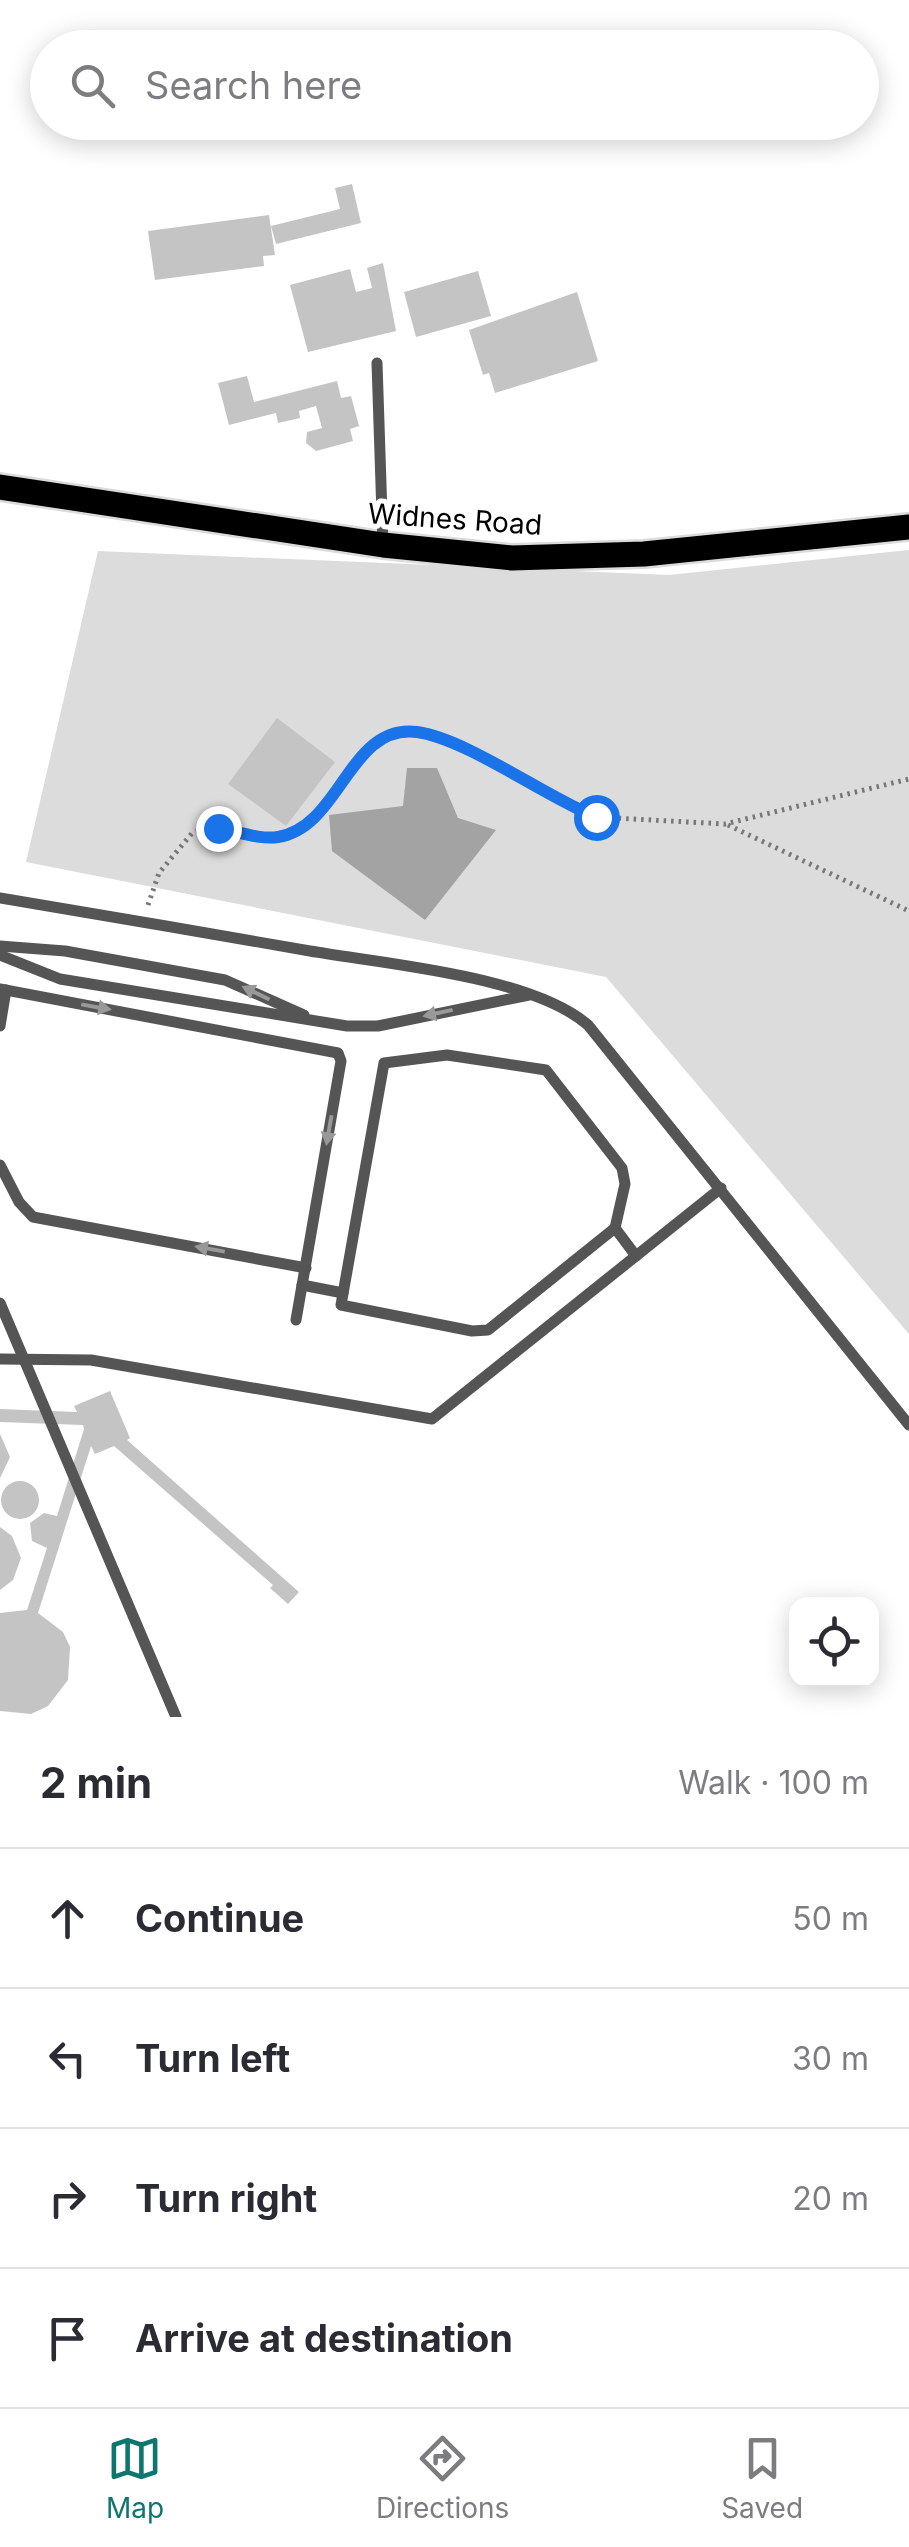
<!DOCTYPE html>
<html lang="en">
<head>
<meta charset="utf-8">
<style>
	body { margin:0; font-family:Inter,sans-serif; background:#f7f7f7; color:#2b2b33 }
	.controls { position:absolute; right:30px; bottom:30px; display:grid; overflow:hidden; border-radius:20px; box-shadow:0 5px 25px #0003 }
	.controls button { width:90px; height:90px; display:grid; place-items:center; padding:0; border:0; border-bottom:2px solid #e1e1e2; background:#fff; color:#2b2b33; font:50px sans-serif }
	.stop { position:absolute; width:30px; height:30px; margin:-22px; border:8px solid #1a73e8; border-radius:50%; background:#fff }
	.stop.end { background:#1a73e8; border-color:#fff; box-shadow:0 2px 10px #0008 }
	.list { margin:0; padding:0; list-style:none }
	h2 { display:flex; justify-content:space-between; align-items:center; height:130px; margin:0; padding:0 40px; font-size:42px }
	h2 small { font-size:32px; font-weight:400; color:#7c7c81 }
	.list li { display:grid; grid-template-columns:65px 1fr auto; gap:30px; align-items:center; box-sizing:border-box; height:140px; padding:0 40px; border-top:2px solid #e1e1e2 }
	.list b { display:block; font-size:38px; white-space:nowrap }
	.list em { font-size:32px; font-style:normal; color:#7c7c81 }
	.icon { flex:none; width:55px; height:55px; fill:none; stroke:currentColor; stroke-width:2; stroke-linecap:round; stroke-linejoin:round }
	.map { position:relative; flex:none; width:909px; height:1717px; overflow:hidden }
	.search { position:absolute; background:#fff; box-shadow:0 5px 25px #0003; left:30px; right:30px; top:30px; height:110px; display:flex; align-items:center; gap:25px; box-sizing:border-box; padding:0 35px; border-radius:55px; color:#7c7c81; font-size:38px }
	.sheet { height:690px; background:#fff }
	nav { display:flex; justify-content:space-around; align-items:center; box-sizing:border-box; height:140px; border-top:2px solid #e1e1e2; background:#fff; font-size:28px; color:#7c7c81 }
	nav a { display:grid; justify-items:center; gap:5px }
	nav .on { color:#0f766e }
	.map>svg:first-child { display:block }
</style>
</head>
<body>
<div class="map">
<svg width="909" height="1717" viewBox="0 0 909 1717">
	<rect width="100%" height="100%" fill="#fff"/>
	<!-- green -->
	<path fill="#dcdcdc" d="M 909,550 L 909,1334 L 606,977 L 26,862 L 98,551 L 669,575 Z"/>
	<!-- water -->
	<path fill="#a3a3a3" d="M 407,768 L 437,768 L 458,818 L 496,830 L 425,920 L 332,851 L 329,815 L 403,806 Z"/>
	<!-- building -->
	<g fill="#c4c4c4">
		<path d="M 352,184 L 361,223 L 276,244 L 271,226 L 340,209 L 335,188 Z"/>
		<path d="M 269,215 L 275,255 L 263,256 L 264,266 L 155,280 L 148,231 Z"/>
		<path d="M 383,263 L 396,331 L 308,352 L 290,285 L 350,269 L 356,292 L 372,288 L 367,268 Z"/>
		<path d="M 478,271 L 491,316 L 416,337 L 404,292 Z"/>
		<path d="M 577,292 L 598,361 L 495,393 L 489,373 L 483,375 L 469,330 Z"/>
		<path d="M 247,376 L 254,402 L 337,381 L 341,398 L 351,396 L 359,426 L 350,429 L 353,441 L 316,451 L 306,443 L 307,432 L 322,428 L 316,406 L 299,411 L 300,418 L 278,423 L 276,413 L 229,425 L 218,383 Z"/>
		<path d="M 277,718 L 335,762 L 286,826 L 228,784 Z"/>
		<path d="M 110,1391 L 130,1438 L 127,1440 L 299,1592 L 288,1604 L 270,1588 L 273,1585 L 114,1446 L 95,1454 L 91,1446 L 38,1613 L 63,1632 L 70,1647 L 68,1680 L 48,1706 L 31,1714 L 0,1711 L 0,1613 L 27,1610 L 47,1548 L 32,1541 L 30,1523 L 44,1513 L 57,1516 L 84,1429 L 83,1425 L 0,1422 L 0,1409 L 77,1412 L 74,1406 Z"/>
		<path d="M 0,1434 L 10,1457 L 0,1478 Z"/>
		<circle cx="20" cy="1500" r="19"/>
		<path d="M 0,1527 L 12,1536 L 21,1558 L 13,1580 L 0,1590 Z"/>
	</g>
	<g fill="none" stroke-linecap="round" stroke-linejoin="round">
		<defs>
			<path id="primary" d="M 0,487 L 383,545 L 512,558 L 644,554 L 909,527"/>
		</defs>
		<!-- primary casing -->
		<use href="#primary" stroke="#dbdbdb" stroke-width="30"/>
		<!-- path -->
		<g stroke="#777" stroke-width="5" stroke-dasharray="2.5 5" stroke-linecap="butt">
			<path d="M 728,825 L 909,911"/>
			<path d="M 148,905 L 159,873 L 193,832 L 218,827 L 276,838 L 299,831 L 322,812 L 371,747 L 402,732 L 454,743 L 554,799 L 596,817 L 725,824 L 909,779"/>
		</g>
		<!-- service -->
		<g stroke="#555" stroke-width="11">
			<path d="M 377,363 L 383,545"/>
			<path d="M 0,898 C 103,915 207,933 310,951 C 386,964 531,976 588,1025 L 909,1425"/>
			<path d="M 0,946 L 65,951 L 225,980 L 304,1015"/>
			<path d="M 0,955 L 60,979 L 347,1026 L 378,1026 L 529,995"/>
			<path d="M 0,989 L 338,1053 L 341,1061 L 296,1320"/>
			<path d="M 0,1026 L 6,990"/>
			<path d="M 0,1165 L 19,1202 L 33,1217 L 306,1268"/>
			<path d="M 615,1228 L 625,1184 L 622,1168 L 546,1070 L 447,1055 L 384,1063 L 341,1305 L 472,1331 L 488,1330 L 615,1228 L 636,1256"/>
			<path d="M 302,1285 L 343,1293"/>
			<path d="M 0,1303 L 176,1717"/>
			<path d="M 0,1359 L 91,1360 L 432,1419 L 721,1188"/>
		</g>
		<!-- primary -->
		<use href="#primary" stroke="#000" stroke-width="25"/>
	</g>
	<!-- one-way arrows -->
	<defs><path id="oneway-solid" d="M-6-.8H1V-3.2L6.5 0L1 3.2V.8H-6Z" transform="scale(2.5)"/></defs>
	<g fill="#999">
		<use href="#oneway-solid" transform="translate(256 993) rotate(-154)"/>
		<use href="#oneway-solid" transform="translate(96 1007) rotate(10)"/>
		<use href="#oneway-solid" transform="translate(438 1013) rotate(168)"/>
		<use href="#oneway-solid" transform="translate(329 1130) rotate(100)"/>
		<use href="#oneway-solid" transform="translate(210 1249) rotate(-170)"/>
	</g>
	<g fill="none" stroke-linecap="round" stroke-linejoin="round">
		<!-- route -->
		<path stroke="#1a73e8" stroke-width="12" d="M 218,828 C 237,831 259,840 278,837 C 341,827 349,723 417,732 C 467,739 544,796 596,817"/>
	</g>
	<g text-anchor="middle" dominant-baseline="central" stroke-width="10" stroke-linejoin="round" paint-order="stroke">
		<!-- street labels -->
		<g font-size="28" fill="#000" stroke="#fff">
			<text transform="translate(455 519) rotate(4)">Widnes Road</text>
		</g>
	</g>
</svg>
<div class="controls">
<button><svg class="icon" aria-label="locate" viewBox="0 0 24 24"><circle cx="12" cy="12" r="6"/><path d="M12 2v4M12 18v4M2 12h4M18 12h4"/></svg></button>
</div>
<div class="stop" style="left:596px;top:817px"></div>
<div class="stop end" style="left:218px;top:828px"></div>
<div class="search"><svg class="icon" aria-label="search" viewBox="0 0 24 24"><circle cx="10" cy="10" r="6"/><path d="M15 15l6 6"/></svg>Search here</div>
</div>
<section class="sheet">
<h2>2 min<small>Walk · 100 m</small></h2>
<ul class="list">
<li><svg class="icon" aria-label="ahead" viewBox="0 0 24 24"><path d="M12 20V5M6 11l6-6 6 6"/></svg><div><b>Continue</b></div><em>50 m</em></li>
<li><svg class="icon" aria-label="left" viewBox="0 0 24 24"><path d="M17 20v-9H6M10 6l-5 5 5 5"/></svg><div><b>Turn left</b></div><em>30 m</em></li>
<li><svg class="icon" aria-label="right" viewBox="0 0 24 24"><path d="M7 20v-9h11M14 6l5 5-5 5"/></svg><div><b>Turn right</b></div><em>20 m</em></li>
<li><svg class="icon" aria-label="arrive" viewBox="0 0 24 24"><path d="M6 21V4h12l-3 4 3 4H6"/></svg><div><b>Arrive at destination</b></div></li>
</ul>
</section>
<nav>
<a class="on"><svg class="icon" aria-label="map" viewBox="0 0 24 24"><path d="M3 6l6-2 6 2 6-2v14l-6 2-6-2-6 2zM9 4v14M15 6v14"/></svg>Map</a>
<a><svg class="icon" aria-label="directions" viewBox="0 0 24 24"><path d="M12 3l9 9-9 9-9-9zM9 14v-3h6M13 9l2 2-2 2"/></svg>Directions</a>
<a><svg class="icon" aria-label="saved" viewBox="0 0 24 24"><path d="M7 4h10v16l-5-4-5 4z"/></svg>Saved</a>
</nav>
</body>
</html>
